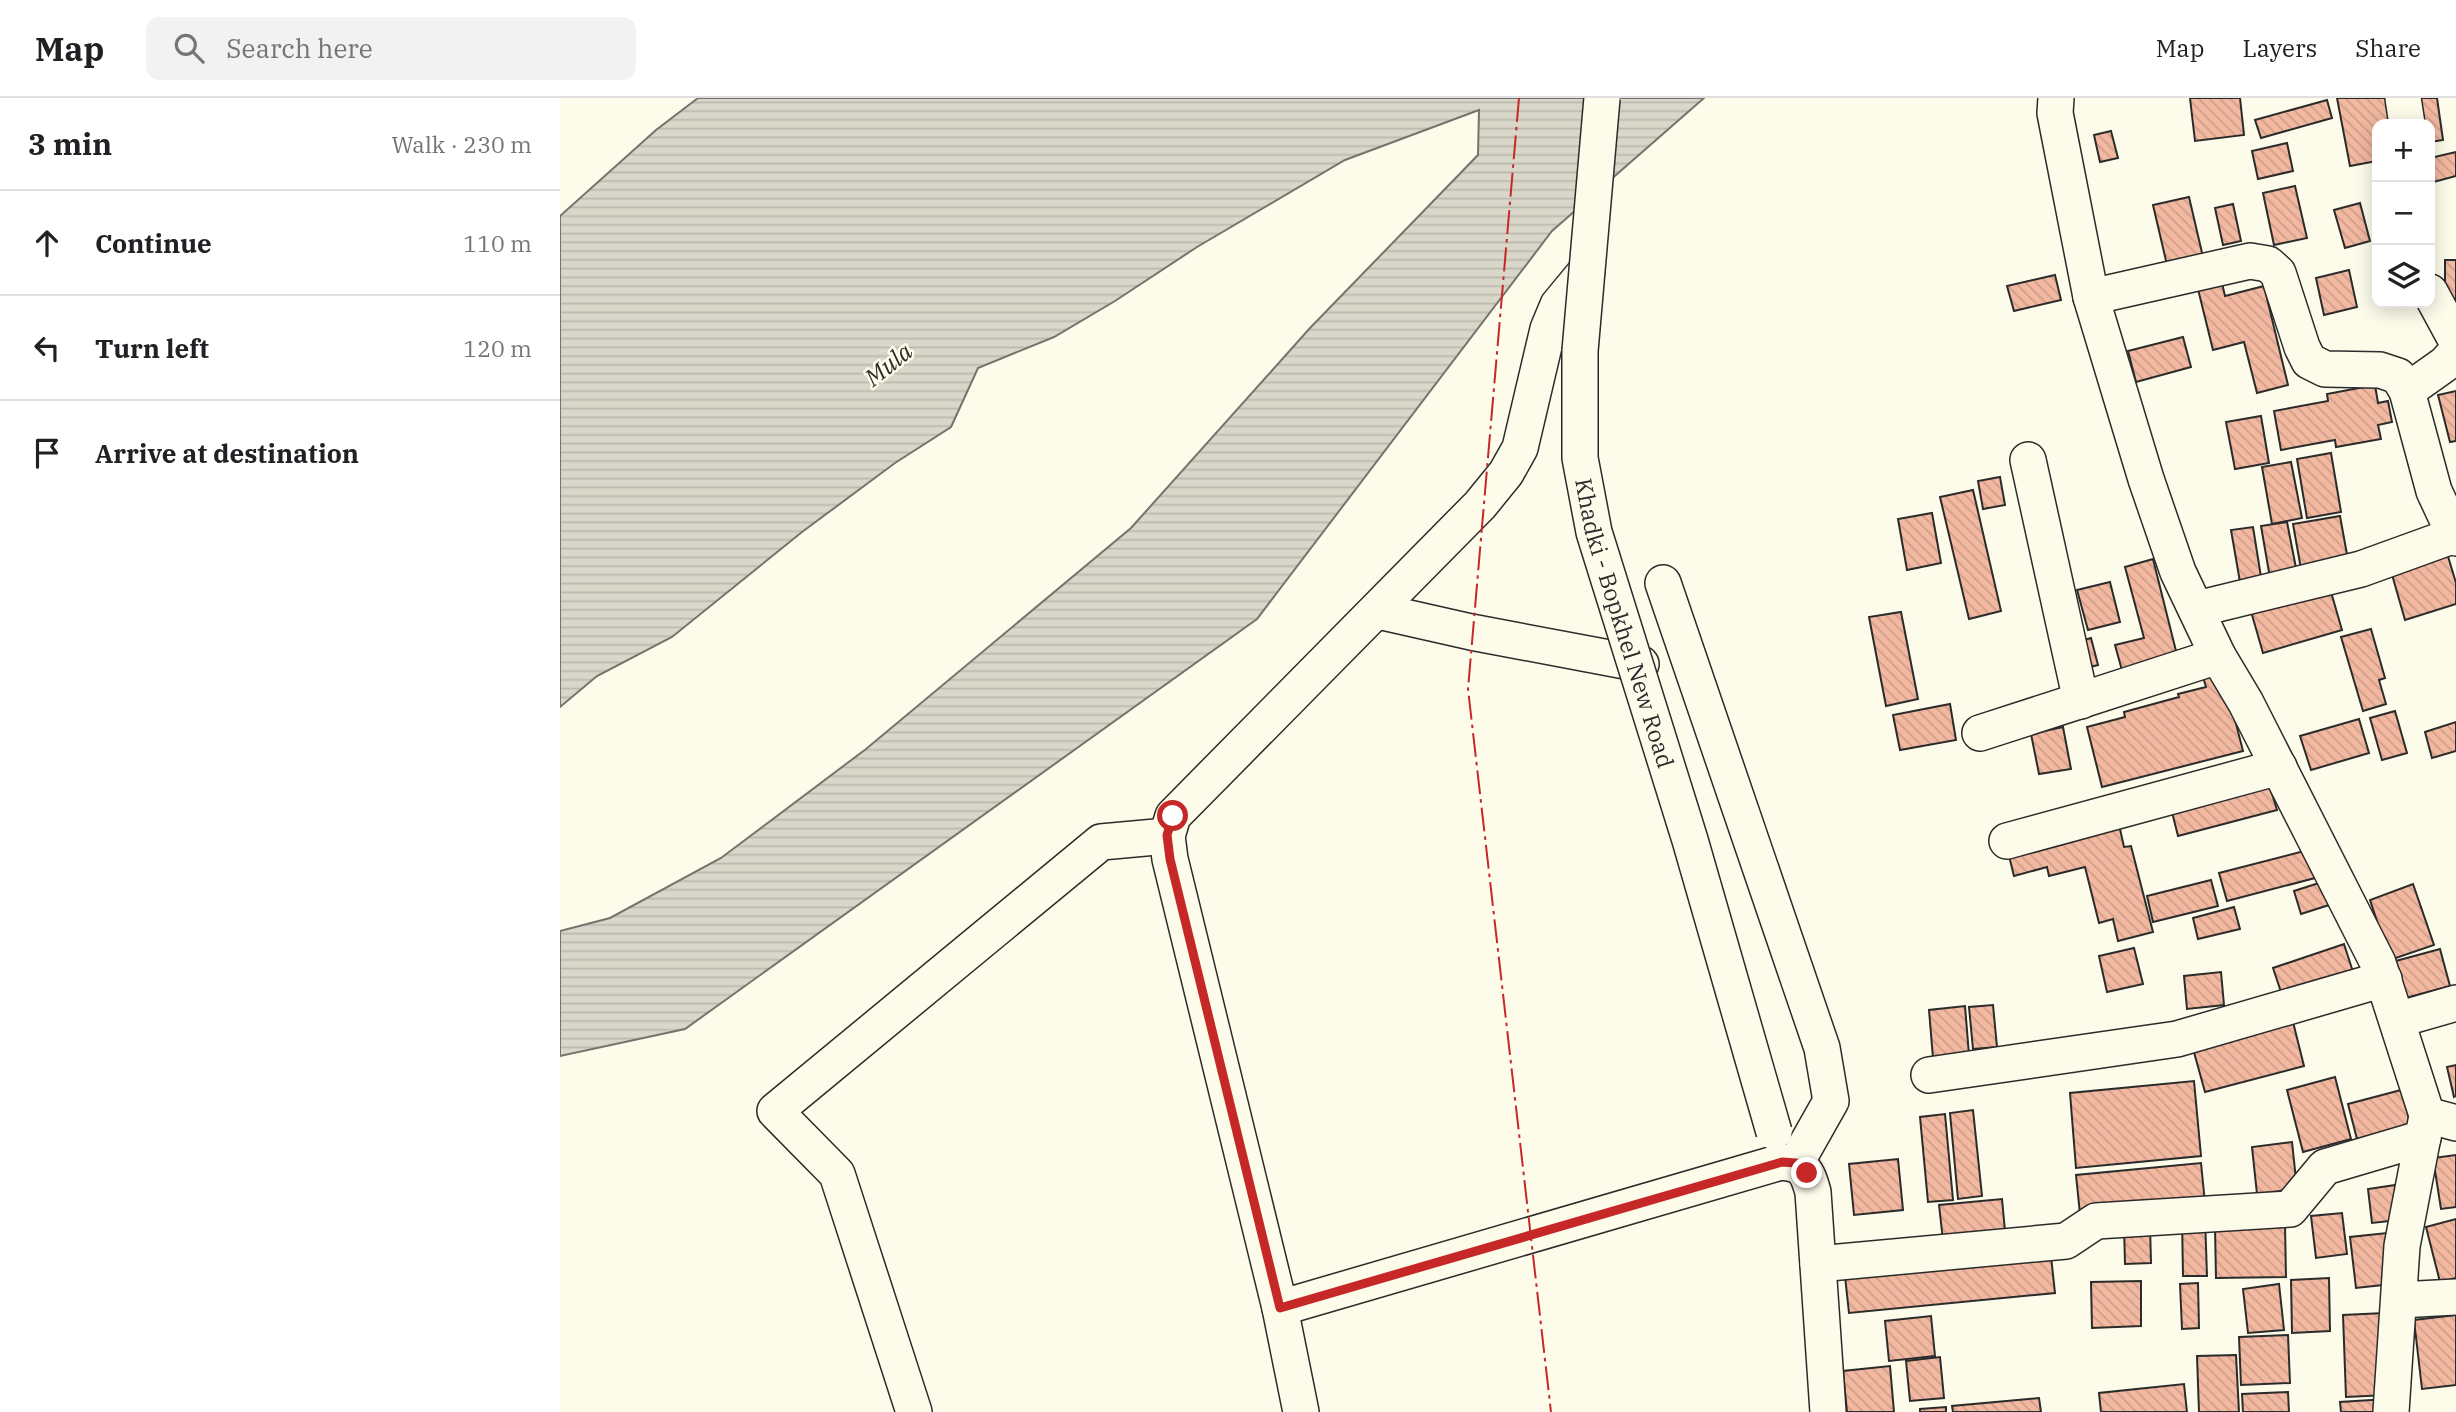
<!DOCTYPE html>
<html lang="en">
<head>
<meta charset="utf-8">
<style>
	body { margin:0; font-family:"IBM Plex Serif",serif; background:#f2f2f2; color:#202124 }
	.controls { position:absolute; right:21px; top:21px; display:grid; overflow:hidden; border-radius:14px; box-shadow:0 4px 18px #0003 }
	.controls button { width:63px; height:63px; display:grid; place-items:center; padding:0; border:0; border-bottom:2px solid #e0e0e0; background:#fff; color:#202124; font:35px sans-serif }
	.stop { position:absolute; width:21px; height:21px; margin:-16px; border:5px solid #c62828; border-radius:50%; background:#fff }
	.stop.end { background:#c62828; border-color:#fff; box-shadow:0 2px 7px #0008 }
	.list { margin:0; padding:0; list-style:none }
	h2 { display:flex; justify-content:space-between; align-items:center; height:91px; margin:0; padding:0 28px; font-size:30px }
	h2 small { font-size:23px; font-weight:400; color:#757577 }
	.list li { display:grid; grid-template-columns:46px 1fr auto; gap:21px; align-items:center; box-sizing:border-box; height:105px; padding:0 28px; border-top:2px solid #e0e0e0 }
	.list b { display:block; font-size:26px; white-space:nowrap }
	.list em { font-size:23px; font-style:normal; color:#757577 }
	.icon { flex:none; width:38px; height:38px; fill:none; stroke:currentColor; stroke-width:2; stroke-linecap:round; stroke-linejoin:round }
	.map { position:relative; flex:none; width:1896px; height:1314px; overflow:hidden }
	header { display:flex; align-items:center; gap:42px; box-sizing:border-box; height:98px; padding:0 35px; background:#fff; border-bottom:2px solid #e0e0e0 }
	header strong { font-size:33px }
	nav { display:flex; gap:38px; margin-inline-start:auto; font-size:24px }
	.search { width:490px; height:63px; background:#f2f2f2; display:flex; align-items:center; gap:18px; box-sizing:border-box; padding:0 24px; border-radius:14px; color:#757577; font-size:26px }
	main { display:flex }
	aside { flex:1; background:#fff }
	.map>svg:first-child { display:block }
</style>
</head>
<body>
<header>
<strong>Map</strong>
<div class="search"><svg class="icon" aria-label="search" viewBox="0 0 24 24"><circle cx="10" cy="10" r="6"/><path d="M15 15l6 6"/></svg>Search here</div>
<nav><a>Map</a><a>Layers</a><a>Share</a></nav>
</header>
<main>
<aside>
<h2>3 min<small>Walk · 230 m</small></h2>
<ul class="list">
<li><svg class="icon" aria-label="ahead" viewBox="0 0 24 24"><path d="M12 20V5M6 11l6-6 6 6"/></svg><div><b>Continue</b></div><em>110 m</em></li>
<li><svg class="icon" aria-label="left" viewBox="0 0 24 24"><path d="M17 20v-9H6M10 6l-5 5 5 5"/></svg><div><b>Turn left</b></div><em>120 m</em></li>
<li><svg class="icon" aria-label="arrive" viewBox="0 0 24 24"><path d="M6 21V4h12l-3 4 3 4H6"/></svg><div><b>Arrive at destination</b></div></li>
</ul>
</aside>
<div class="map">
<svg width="1896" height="1314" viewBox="0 0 1896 1314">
	<defs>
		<pattern id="water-rules" width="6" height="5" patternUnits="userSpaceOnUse" patternTransform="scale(1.75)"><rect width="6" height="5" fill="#d8d7c9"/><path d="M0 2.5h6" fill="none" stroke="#bab9ad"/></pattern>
		<pattern id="building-back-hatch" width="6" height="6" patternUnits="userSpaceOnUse" patternTransform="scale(1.75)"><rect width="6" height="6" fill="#f2b8a0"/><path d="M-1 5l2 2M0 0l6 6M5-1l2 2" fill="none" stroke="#d09e8a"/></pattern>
	</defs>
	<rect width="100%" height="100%" fill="#fdfbea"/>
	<!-- water -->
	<path fill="url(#water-rules)" stroke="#74746e" stroke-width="2" d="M 138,0 L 1144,0 L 992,133 L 697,521 L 125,931 L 0,958 L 0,833 L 50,820 L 161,760 L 306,651 L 571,430 L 750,230 L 918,57 L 919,12 L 785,62 L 637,149 L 555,203 L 494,239 L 418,270 L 391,329 L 335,365 L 242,434 L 112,539 L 37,578 L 0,609 L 0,118 L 96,32 Z"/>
	<!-- building -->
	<g fill="url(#building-back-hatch)" stroke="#2b2b2b" stroke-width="2">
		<path d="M 1630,0 L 1680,0 L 1684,37 L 1635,43 Z"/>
		<path d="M 1777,0 L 1826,0 L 1831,26 L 1817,26 L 1817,63 L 1790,68 Z"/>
		<path d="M 1847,0 L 1877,0 L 1883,42 L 1870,44 L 1870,26 L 1851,26 Z"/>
		<path d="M 1767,2 L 1772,20 L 1701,40 L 1695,22 Z"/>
		<path d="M 1551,33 L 1558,60 L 1540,64 L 1534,37 Z"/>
		<path d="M 1727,45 L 1733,73 L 1698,81 L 1692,53 Z"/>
		<path d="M 1896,54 L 1896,78 L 1870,85 L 1870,60 Z"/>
		<path d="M 1735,88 L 1747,140 L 1714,147 L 1703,95 Z"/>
		<path d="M 1629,99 L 1643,159 L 1607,167 L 1593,107 Z"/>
		<path d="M 1800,105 L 1810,143 L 1785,150 L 1774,112 Z"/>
		<path d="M 1673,106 L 1681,143 L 1663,147 L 1655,110 Z"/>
		<rect x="1885" y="162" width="11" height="42"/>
		<path d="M 1789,172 L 1797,209 L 1764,217 L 1756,180 Z"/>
		<path d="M 1495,177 L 1501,202 L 1454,213 L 1447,188 Z"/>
		<path d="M 1661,181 L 1665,198 L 1704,188 L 1728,287 L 1697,295 L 1684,244 L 1653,252 L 1637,187 Z"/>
		<path d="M 1623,239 L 1631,269 L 1576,284 L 1568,253 Z"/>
		<path d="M 1815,287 L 1818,305 L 1828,303 L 1832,324 L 1818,327 L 1821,341 L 1776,349 L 1775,342 L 1721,352 L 1714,313 L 1768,303 L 1767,296 Z"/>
		<path d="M 1896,293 L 1896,343 L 1890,344 L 1878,297 Z"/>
		<path d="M 1701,318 L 1709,365 L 1675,371 L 1666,324 Z"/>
		<path d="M 1771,355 L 1781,414 L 1747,420 L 1737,361 Z"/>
		<path d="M 1731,364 L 1742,420 L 1712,426 L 1702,369 Z"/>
		<path d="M 1440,379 L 1445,407 L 1423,411 L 1418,383 Z"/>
		<path d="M 1413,392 L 1441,513 L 1409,521 L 1380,399 Z"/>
		<path d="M 1372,415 L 1381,465 L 1347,472 L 1338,421 Z"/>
		<path d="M 1780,418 L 1788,462 L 1741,471 L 1733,426 Z"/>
		<path d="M 1727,424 L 1737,475 L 1710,480 L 1701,428 Z"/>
		<path d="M 1693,429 L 1701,479 L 1680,484 L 1671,432 Z"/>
		<path d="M 1887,455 L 1896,485 L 1896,506 L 1845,522 L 1829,466 Z"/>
		<path d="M 1593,461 L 1618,561 L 1563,576 L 1555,547 L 1584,540 L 1565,469 Z"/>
		<path d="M 1550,484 L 1560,524 L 1528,532 L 1517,492 Z"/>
		<path d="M 1769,487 L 1782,532 L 1703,555 L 1690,510 Z"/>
		<path d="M 1341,514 L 1358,601 L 1326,608 L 1309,519 Z"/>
		<path d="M 1811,531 L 1825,580 L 1819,582 L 1826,606 L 1803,613 L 1781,539 Z"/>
		<path d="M 1531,540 L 1538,567 L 1523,571 L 1517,544 Z"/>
		<path d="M 1663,575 L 1683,653 L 1542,689 L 1527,629 L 1565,619 L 1564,614 L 1619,599 L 1618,596 L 1646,589 L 1643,579 Z"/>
		<path d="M 1390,606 L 1396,642 L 1340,652 L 1333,617 Z"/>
		<path d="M 1835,613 L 1847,655 L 1822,662 L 1810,620 Z"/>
		<path d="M 1799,621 L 1809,655 L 1751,672 L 1740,638 Z"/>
		<path d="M 1896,624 L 1896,653 L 1872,660 L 1865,634 Z"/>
		<path d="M 1503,629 L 1511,671 L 1479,676 L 1471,636 Z"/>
		<path d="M 1710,689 L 1717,712 L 1618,738 L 1612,714 Z"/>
		<path d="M 1558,722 L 1564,749 L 1571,748 L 1593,834 L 1558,843 L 1553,821 L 1539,825 L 1525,769 L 1489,778 L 1487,769 L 1454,778 L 1447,750 Z"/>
		<path d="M 1752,751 L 1759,779 L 1667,803 L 1659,775 Z"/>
		<path d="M 1651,782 L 1658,808 L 1593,824 L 1587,798 Z"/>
		<path d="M 1762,784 L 1769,807 L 1741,816 L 1734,793 Z"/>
		<path d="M 1853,786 L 1874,847 L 1830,862 L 1810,802 Z"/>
		<path d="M 1674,809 L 1680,831 L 1638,841 L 1633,820 Z"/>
		<path d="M 1784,846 L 1795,880 L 1724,903 L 1713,870 Z"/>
		<path d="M 1574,850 L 1583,886 L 1547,894 L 1539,858 Z"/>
		<path d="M 1880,851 L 1890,888 L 1842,901 L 1832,864 Z"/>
		<path d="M 1661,874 L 1664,907 L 1627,911 L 1624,878 Z"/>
		<path d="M 1433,907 L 1437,949 L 1413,951 L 1409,909 Z"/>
		<path d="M 1405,908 L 1409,957 L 1373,960 L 1369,912 Z"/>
		<path d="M 1732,920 L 1744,968 L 1645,994 L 1632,947 Z"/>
		<path d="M 1896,967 L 1896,998 L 1894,999 L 1887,969 Z"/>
		<path d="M 1775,979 L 1791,1041 L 1743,1054 L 1727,992 Z"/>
		<path d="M 1634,983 L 1641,1058 L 1516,1070 L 1510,995 Z"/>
		<path d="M 1841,992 L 1851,1027 L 1797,1041 L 1788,1006 Z"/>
		<path d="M 1413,1012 L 1422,1098 L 1398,1101 L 1390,1015 Z"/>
		<path d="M 1385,1016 L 1393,1102 L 1368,1104 L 1360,1019 Z"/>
		<path d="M 1732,1044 L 1737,1091 L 1697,1096 L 1692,1049 Z"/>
		<path d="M 1896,1057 L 1896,1109 L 1881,1111 L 1873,1060 Z"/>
		<path d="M 1338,1061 L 1343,1112 L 1294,1117 L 1289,1066 Z"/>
		<path d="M 1641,1065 L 1645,1105 L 1520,1116 L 1516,1077 Z"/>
		<path d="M 1842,1086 L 1847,1121 L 1812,1125 L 1808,1091 Z"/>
		<path d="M 1442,1101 L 1446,1144 L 1384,1151 L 1379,1107 Z"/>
		<path d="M 1782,1115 L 1787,1156 L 1756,1160 L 1751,1118 Z"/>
		<path d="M 1645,1119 L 1647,1178 L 1623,1178 L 1622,1120 Z"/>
		<path d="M 1896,1121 L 1896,1180 L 1880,1184 L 1866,1129 Z"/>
		<path d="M 1590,1127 L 1591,1165 L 1565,1166 L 1564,1128 Z"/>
		<path d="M 1725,1127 L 1726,1179 L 1656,1180 L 1655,1129 Z"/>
		<path d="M 1827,1135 L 1832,1186 L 1796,1190 L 1790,1139 Z"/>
		<path d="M 1490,1149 L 1495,1195 L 1289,1215 L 1284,1169 Z"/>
		<path d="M 1769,1180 L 1770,1233 L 1732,1235 L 1731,1182 Z"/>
		<path d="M 1581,1183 L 1581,1228 L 1532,1230 L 1531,1184 Z"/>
		<path d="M 1638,1185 L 1639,1230 L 1622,1231 L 1620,1186 Z"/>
		<path d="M 1719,1186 L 1724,1232 L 1688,1235 L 1683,1191 Z"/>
		<path d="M 1824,1215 L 1827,1297 L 1786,1299 L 1783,1217 Z"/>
		<path d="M 1896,1217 L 1896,1287 L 1862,1291 L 1854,1222 Z"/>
		<path d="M 1371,1218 L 1375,1258 L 1329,1263 L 1325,1223 Z"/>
		<path d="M 1728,1237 L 1730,1285 L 1681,1287 L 1679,1239 Z"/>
		<path d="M 1676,1257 L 1679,1314 L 1639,1314 L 1637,1258 Z"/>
		<path d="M 1380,1259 L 1384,1300 L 1350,1303 L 1346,1263 Z"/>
		<path d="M 1330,1268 L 1334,1314 L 1287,1314 L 1283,1273 Z"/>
		<path d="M 1624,1286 L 1627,1314 L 1541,1314 L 1539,1295 Z"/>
		<path d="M 1728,1294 L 1729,1314 L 1683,1314 L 1682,1296 Z"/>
		<path d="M 1479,1300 L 1481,1314 L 1393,1314 L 1392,1308 Z"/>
		<path d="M 1827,1301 L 1827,1314 L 1781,1314 L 1780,1304 Z"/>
		<path d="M 1386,1309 L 1386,1314 L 1360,1314 L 1360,1311 Z"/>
	</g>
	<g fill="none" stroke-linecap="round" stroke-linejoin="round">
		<defs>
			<g id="minor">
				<path d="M 1496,0 L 1495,15 L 1531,199 L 1586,381 L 1618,474 L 1658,558 L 1686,605 L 1818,865 L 1867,1017 L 1896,1025"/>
				<path d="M 1843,0 L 1847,26"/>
				<path d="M 1870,194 L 1896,242"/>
				<path d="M 1531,199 L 1690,163 L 1708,166 L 1718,175 L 1742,249 L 1749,263 L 1765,271 L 1820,272 L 1838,278 L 1847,293 L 1874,393 L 1896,440"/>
				<path d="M 1847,293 L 1885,266 L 1896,254"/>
				<path d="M 1468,362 L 1521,603"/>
				<path d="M 1103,485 L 1262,950 L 1271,1003 L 1236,1065"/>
				<path d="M 1637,511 L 1801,471 L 1895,437"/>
				<path d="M 818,513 L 911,534 L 1081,566"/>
				<path d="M 1420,635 L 1658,558"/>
				<path d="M 1447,743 L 1719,669"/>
				<path d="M 1837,922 L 1896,905"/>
				<path d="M 1369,977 L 1617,941 L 1824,881"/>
				<path d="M 1258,1166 L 1506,1143 L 1536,1123 L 1730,1111 L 1765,1069 L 1863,1040"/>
				<path d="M 1839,1202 L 1896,1199"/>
				<path d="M 720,1210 L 1221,1064 C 1244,1066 1247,1073 1253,1094 L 1268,1314"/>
				<path d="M 354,1314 L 277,1076 L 215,1013 L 541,744 L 607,738"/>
				<path d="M 741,1314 L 720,1210 L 610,761 L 607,738 L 613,718 L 920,407 L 946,375 L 960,350 L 988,231 L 998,207 L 1027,172"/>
				<path d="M 1831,1314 L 1842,1148 L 1866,1023"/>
			</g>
		</defs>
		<!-- minor casing -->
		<use href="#minor" stroke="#2b2b2b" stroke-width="38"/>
		<!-- minor -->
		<use href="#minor" stroke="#fdfbea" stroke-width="35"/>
		<defs>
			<g id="minor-bridge">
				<path id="s1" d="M 1042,0 L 1020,253 L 1020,360 L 1034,434 L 1130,742 L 1214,1034"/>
			</g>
		</defs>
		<!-- minor-bridge casing -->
		<use href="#minor-bridge" stroke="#2b2b2b" stroke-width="38" stroke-linecap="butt"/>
		<!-- minor-bridge -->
		<use href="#minor-bridge" stroke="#fdfbea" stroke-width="35"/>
		<!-- power -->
		<path stroke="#c62828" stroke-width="2" stroke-dasharray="24 5 3.5 5" stroke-linecap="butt" d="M 959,0 L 908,591 L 991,1314"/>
	</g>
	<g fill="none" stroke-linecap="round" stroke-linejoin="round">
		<!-- route -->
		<path stroke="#c62828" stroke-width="9" d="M 613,718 L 607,737 L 610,761 L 720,1210 L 1222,1064 L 1236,1065 L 1247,1075"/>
	</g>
	<g text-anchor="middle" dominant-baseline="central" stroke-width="5" stroke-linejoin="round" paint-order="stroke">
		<!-- street labels -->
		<g font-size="23" fill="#2b2b2b" stroke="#fdfbea">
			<text stroke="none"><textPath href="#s1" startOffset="532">Khadki - Bopkhel New Road</textPath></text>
		</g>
		<!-- water labels -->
		<g font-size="24" font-style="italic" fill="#2b2b2b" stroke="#fdfbea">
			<text transform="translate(328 266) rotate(-39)">Mula</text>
		</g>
	</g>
</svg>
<div class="controls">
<button>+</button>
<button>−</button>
<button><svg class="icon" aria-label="layers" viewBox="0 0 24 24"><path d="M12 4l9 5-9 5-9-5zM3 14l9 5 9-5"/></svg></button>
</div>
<div class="stop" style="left:613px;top:718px"></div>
<div class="stop end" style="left:1247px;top:1075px"></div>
</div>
</main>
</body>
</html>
